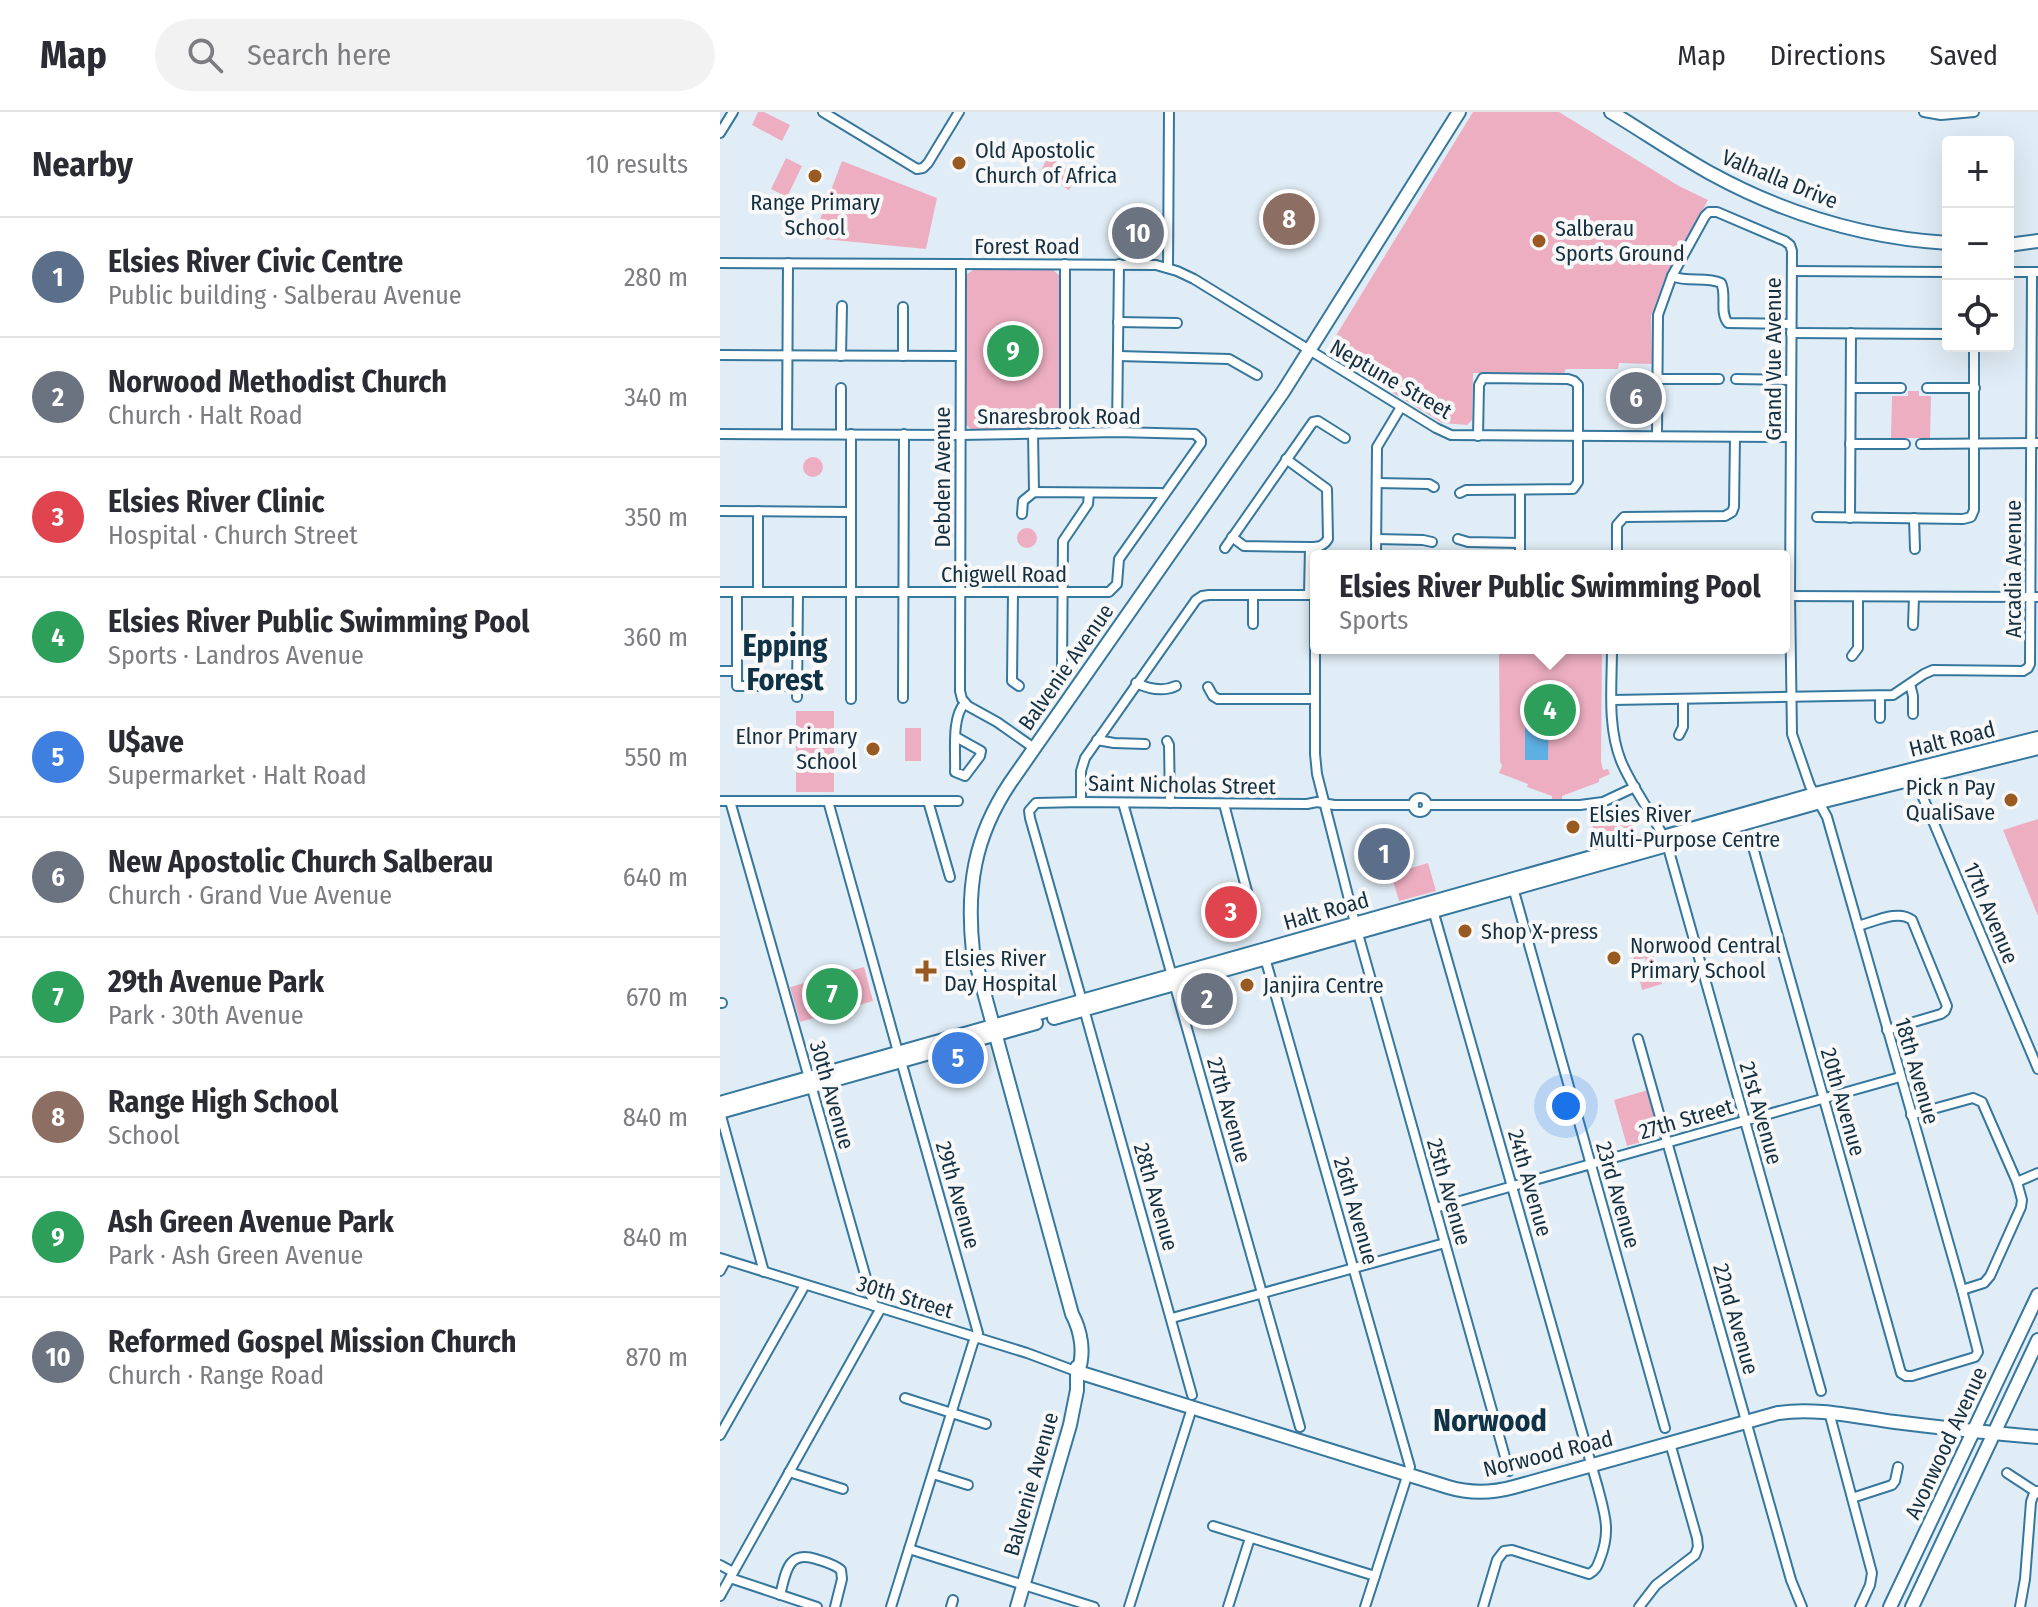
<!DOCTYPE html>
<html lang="en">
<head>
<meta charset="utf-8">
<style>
	body { margin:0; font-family:"Fira Sans Condensed",sans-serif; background:#f2f2f3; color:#2b2b33 }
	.controls { position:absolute; right:24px; top:24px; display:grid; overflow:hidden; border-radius:8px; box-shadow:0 8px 32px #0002 }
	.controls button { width:72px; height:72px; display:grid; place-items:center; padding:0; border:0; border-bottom:2px solid #e1e1e2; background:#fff; color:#2b2b33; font:40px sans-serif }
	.you { position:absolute; left:846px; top:994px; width:28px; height:28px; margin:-20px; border:6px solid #fff; border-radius:50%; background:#1a73e8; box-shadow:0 0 0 12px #1a73e833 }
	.badge { display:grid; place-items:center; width:52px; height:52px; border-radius:50%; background:#d93025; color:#fff; font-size:26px; font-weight:700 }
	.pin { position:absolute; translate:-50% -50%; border:4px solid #fff; box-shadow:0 2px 8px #0006 }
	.popup { position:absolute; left:590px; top:438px; width:480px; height:104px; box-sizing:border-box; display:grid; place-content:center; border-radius:8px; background:#fff; filter:drop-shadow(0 2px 6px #0005); font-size:26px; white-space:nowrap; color:#7c7c81 }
	.popup b { font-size:30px; color:#2b2b33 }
	.popup::after { content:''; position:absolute; left:50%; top:100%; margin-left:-16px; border:16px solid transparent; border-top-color:#fff }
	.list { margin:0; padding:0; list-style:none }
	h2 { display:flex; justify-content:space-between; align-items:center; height:104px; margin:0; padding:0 32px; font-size:34px }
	h2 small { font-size:26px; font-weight:400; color:#7c7c81 }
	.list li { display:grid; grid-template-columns:52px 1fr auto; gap:24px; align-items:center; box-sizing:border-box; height:120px; padding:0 32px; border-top:2px solid #e1e1e2 }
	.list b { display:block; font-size:30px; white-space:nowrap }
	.list p { margin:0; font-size:26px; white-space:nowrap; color:#7c7c81 }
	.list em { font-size:26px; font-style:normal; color:#7c7c81 }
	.icon { flex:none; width:44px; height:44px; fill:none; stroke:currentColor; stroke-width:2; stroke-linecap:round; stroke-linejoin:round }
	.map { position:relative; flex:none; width:1318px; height:1495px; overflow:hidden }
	header { display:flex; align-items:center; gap:48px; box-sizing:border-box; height:112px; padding:0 40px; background:#fff; border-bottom:2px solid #e1e1e2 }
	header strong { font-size:38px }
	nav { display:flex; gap:44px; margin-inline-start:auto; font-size:28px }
	.search { width:560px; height:72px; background:#f2f2f3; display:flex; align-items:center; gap:20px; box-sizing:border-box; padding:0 28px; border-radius:44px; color:#7c7c81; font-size:30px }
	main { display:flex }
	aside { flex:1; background:#fff }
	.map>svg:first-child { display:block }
</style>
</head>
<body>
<header>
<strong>Map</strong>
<div class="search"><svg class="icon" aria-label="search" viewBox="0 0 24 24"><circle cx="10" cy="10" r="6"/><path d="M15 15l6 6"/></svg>Search here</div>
<nav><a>Map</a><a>Directions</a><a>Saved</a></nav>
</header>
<main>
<aside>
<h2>Nearby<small>10 results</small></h2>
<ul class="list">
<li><span class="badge" style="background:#5c6f8a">1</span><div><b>Elsies River Civic Centre</b><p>Public building · Salberau Avenue</p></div><em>280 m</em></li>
<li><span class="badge" style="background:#6b7280">2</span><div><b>Norwood Methodist Church</b><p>Church · Halt Road</p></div><em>340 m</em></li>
<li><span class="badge" style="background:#e0444e">3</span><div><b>Elsies River Clinic</b><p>Hospital · Church Street</p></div><em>350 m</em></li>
<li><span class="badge" style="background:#2e9e5b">4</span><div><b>Elsies River Public Swimming Pool</b><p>Sports · Landros Avenue</p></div><em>360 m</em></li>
<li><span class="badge" style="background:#3f7fe0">5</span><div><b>U$ave</b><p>Supermarket · Halt Road</p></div><em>550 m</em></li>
<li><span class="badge" style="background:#6b7280">6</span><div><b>New Apostolic Church Salberau</b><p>Church · Grand Vue Avenue</p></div><em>640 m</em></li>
<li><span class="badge" style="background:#2e9e5b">7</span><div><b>29th Avenue Park</b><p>Park · 30th Avenue</p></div><em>670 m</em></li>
<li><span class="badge" style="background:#8d6e63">8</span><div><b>Range High School</b><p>School</p></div><em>840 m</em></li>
<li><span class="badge" style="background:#2e9e5b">9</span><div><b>Ash Green Avenue Park</b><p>Park · Ash Green Avenue</p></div><em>840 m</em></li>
<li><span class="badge" style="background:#6b7280">10</span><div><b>Reformed Gospel Mission Church</b><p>Church · Range Road</p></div><em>870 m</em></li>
</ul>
</aside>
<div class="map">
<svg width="1318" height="1495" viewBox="0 0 1318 1495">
	<rect width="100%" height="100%" fill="#e1edf6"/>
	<!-- park -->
	<g fill="#eeaec2">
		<path d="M 38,0 L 44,0 L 70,13 L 62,29 L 32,13 Z"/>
		<path d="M 753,0 L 839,0 L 959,74 L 988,88 L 943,171 L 931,204 L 932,252 L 899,251 L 898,257 L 846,257 L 844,261 L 753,261 L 752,308 L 747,313 L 722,311 L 611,243 L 609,235 Z"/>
		<path d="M 328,45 L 358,63 L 349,78 L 320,60 Z"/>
		<path d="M 66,46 L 82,54 L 67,85 L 51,77 Z"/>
		<path d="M 122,49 L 217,86 L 206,137 L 93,126 Z"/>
		<path d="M 253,158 L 333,158 L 340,164 L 341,309 L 338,315 L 334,318 L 252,318 L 245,312 L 245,168 L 246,163 Z"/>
		<path d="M 1188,279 L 1199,279 L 1199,284 L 1211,284 L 1210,326 L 1171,326 L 1172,284 L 1188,284 Z"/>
		<circle cx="93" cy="355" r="10"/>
		<circle cx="307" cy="426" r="10"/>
		<path d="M 779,536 L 882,536 L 881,649 L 883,658 L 888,657 L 890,662 L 879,667 L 879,670 L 842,684 L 842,687 L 832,687 L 832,684 L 807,675 L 808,672 L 779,661 L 782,654 L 780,649 Z"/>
		<rect x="76" y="599" width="38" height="81"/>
		<rect x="185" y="616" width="16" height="33"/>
		<path d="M 908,698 L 914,721 L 878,732 L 871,709 Z"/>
		<path d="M 1318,707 L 1318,804 L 1283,718 Z"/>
		<path d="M 708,751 L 716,779 L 679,789 L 671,762 Z"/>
		<path d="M 932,837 L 942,872 L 922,878 L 920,869 L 931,866 L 925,846 L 914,848 L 913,843 Z"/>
		<path d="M 144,855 L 153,889 L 80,910 L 70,875 Z"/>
		<path d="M 928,978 L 940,1021 L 936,1026 L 907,1034 L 894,988 Z"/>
	</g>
	<!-- water -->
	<path fill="#5eafe2" d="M 805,592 L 829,592 L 828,648 L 805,648 Z"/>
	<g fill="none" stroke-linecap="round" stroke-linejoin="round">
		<defs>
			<g id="street">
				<path d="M 103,0 L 197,57 L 203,56 L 208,51 L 239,0"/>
				<path d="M 1204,0 L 1221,3 L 1254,0"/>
				<path d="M 0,21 L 13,0"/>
				<path d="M 0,151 L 436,153 L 457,159 L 474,167 L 716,316 L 731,323 L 1071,325"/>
				<path d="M 241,152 L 240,579 L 242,587 L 248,594 L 277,610 L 314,636"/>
				<path d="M 448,156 L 449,0"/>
				<path d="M 1072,159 L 1228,160"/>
				<path d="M 1288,160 L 1318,160"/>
				<path d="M 952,164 C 968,171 986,164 1001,171 C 1007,183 999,200 1008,211 L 1071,212"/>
				<path d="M 183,195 L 183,244"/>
				<path d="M 398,210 L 457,211"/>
				<path d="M 1071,221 L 1228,222"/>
				<path d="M 0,243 L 240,244"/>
				<path d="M 121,244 L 122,194"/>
				<path d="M 398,244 L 509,247 L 537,263"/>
				<path d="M 937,267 L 999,267"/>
				<path d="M 1016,267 L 1071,268"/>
				<path d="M 121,276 L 121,322"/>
				<path d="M 1131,276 L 1181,276"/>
				<path d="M 1207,276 L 1255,276"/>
				<path d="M 397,320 L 399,152"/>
				<path d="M 313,321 L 314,380"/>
				<path d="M 345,321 L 345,152"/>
				<path d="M 0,322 L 240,323 L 397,320 L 475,322 L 481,328 L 481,331 L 399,447 L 397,472 L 389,480 L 0,480"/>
				<path d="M 67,322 L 68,151"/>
				<path d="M 937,324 L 938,203 L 952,164 L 985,104 L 989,100 L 997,100 L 1065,129 L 1070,133 L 1072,139 L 1070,484 L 1072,622 L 1090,674 L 1107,705 L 1242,1178 L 1258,1240 L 1255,1245 L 1192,1264 L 1186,1264 L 1181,1261 L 1031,728"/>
				<path d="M 1130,332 L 1185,332"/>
				<path d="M 1201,332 L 1318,331"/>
				<path d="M 566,347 L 607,377 L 608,427 C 603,435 598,435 590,435"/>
				<path d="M 657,371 L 709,372 L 714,375"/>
				<path d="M 800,378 L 800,444"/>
				<path d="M 740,381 L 746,378 L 853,377 L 858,370 L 858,273 L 854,269 L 848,267 L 763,266 L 759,273 L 758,324"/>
				<path d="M 0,399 L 131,400"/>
				<path d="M 302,402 L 303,389 L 314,380 L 441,381 L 444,383"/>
				<path d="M 1097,405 L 1243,407 L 1251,405 L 1254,398 L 1254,234"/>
				<path d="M 1130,406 L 1131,221"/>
				<path d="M 1194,406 L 1195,437"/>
				<path d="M 512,425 L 524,434 L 590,435 L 589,483"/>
				<path d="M 656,427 L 703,428 L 712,430"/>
				<path d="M 738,427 L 748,430 L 800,431"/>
				<path d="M 505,436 L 593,310 L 598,309 L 625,326"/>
				<path d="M 656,444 L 657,335 L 681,295"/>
				<path d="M 897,444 L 897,413 L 904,405 L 1005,404 L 1012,400 L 1014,395 L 1015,325"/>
				<path d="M 17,480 L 17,574 L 72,574 L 78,570"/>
				<path d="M 38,480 L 38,399"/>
				<path d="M 293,480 L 292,569 L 299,574"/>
				<path d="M 595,483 L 595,642 L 597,662 L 635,811 L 789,1359"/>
				<path d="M 1064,484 L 1318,485"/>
				<path d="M 533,512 L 533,483"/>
				<path d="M 1193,513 L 1194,485"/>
				<path d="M 892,536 C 892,573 887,614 901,649 C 913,678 934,703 947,732 L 1101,1279"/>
				<path d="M 1132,544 L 1138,536 L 1138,485"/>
				<path d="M 342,555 L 343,429 L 368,392 L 369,381"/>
				<path d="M 0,559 L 17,559"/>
				<path d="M 416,571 C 429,577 443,580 456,574"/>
				<path d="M 1190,572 L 1193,584 L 1193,602"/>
				<path d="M 488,575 L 493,584 L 498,587 L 595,587"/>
				<path d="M 77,585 L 78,480"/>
				<path d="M 183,586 L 184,322"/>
				<path d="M 131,587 L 131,322"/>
				<path d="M 892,588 L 1173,583 L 1204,562 L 1213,558 L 1303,559 L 1308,556 L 1310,552 L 1312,160"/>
				<path d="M 1160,606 L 1160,584"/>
				<path d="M 959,623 L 963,615 L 963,587"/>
				<path d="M 236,625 L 261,639 L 260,644 L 245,664 L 235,660 C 236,641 231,605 245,591"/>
				<path d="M 377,628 L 394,631 L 425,632"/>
				<path d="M 447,629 L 449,633 L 450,691"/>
				<path d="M 1193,662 L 1318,957"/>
				<circle cx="700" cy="693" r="7"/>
				<path d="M 0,689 L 238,689"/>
				<path d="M 10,689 L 154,1194"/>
				<path d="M 108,689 L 178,940"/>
				<path d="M 208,689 L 230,765"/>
				<path d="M 361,690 L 361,659 L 365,646 L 476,488 L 482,484 L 489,483 L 596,483"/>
				<path d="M 403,691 L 580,1315"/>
				<path d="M 504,692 L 528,783"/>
				<path d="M 707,693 L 860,693 L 883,690 L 915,675"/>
				<path d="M 792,772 L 945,1316"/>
				<path d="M 713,798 L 878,1376 C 885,1403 891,1419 880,1447 C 877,1455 876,1458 869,1462 L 792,1438 L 784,1439 L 777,1448 L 763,1495"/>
				<path d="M 1138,814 C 1154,810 1178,797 1192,808 L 1227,894 L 1225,899 L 1221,902 L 1167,918"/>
				<path d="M 545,846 L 690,1355 L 645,1495"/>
				<path d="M 362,889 L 310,706 L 309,699 L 316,691 L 361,690 L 587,692 L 597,690 L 614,693 L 694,693"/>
				<path d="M 0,891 L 2,891"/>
				<path d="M 364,897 L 472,1283"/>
				<path d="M 918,927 L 1071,1468 L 1082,1495"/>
				<path d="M 0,1000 L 44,1160"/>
				<path d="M 1191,1003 L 1253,986 L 1262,990 L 1297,1070 L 1302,1088 L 1301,1095 L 1270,1164 L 1264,1171 L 1242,1178"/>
				<path d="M 1297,1070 L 1318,1061"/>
				<path d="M 715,1096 L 1180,965"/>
				<path d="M 0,1146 L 307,1241 L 358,1260"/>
				<path d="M 0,1159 L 6,1148"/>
				<path d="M 452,1206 L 725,1131"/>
				<path d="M 185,1286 L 266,1312"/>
				<path d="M 1109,1300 L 1152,1461 L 1150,1473 L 1140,1495"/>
				<path d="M 0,1323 L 85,1173"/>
				<path d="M 69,1360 L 123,1377"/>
				<path d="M 1287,1361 L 1316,1380"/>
				<path d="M 213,1362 L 248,1373"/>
				<path d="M 1132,1386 L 1172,1373 L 1175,1369 L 1178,1355"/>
				<path d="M 493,1414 L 655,1464"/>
				<path d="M 189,1437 L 374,1495"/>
				<path d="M 0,1453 L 13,1460"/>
				<path d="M 10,1466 L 97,1495"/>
				<path d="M 60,1483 C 66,1461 67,1438 96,1447 C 105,1450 114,1452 121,1458 L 122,1467 L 115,1495"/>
				<path d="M 0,1484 L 161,1196"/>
				<path d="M 171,1495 L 253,1231 L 258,1221 L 181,949"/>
				<path d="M 231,1495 L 233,1488"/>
				<path d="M 409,1495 L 472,1296"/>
				<path d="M 508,1495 L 530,1426"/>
				<path d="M 919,1495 L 936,1473 L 975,1443 L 978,1435 L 977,1426 L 950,1331"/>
				<path d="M 1300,1495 L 1305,1467 L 1311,1390 L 1313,1384 L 1318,1379"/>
			</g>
			<g id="secondary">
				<path d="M 891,0 C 924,20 956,42 990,61 C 1063,101 1145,126 1228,131"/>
				<path d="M 1288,133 L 1318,129"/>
				<path d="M 334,906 L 1100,690 L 1318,636"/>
				<path d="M 0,991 L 1095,682 L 1318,626"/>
				<path d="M 0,1000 L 316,911"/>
				<path d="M 358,1260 C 365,1241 361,1219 352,1202 L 253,840 C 246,776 254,725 290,671 L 563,280 L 739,0"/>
				<path d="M 358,1260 L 728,1375 C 751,1382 772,1381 794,1375 L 1058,1301 C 1097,1295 1136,1305 1175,1310 C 1223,1316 1270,1321 1318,1325"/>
				<path d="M 297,1495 L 350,1313 L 357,1278 L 357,1255"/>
				<path d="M 1170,1495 L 1318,1183"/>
				<path d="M 1192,1495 L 1318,1228"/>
			</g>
		</defs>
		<!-- street casing -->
		<use href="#street" stroke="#36779e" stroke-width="12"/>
		<!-- secondary casing -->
		<use href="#secondary" stroke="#36779e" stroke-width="16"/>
		<!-- street -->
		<use href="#street" stroke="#fff" stroke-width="8"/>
		<!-- secondary -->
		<use href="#secondary" stroke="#fff" stroke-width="12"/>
	</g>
	<!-- markers -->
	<g fill="#995a22" stroke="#f8f8f8" stroke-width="3">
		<circle cx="239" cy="51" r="8"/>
		<circle cx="95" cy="64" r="8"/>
		<circle cx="819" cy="129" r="8"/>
		<circle cx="153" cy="637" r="8"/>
		<circle cx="1291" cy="688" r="8"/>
		<circle cx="853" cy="715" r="8"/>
		<circle cx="745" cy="819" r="8"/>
		<circle cx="894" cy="846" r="8"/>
		<path d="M202 847h8v8h8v8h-8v8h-8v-8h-8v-8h8z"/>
		<circle cx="527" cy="873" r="8"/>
	</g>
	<g text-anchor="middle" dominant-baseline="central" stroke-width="8" stroke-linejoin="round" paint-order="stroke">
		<!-- poi labels -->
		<g font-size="22" fill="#153041" stroke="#f8f8f8" text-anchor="start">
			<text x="255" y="38">Old Apostolic<tspan x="255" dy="25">Church of Africa</tspan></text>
			<text x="95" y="90" text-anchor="middle">Range Primary<tspan x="95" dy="25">School</tspan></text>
			<text x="835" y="116">Salberau<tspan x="835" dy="25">Sports Ground</tspan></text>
			<text x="137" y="624" text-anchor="end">Elnor Primary<tspan x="137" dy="25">School</tspan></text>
			<text x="1275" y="675" text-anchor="end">Pick n Pay<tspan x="1275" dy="25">QualiSave</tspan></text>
			<text x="869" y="702">Elsies River<tspan x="869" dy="25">Multi-Purpose Centre</tspan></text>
			<text x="761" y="819">Shop X-press</text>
			<text x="910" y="833">Norwood Central<tspan x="910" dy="25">Primary School</tspan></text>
			<text x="224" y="846">Elsies River<tspan x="224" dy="25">Day Hospital</tspan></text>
			<text x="543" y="873">Janjira Centre</text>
		</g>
		<!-- street labels -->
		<g font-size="22" fill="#153041" stroke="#f8f8f8">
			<text transform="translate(1060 67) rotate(22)">Valhalla Drive</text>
			<text x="307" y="134">Forest Road</text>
			<text transform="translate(1053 247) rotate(-90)">Grand Vue Avenue</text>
			<text transform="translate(671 267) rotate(30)">Neptune Street</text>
			<text x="339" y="304">Snaresbrook Road</text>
			<text transform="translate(222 365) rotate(-90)">Debden Avenue</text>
			<text transform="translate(1293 457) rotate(-90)">Arcadia Avenue</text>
			<text x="284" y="462">Chigwell Road</text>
			<text transform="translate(346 555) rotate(-55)">Balvenie Avenue</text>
			<text transform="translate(1232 627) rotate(-14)">Halt Road</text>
			<text transform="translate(462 673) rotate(1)">Saint Nicholas Street</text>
			<text transform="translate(606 799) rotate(-16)">Halt Road</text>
			<text transform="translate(1271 801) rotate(67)">17th Avenue</text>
			<text transform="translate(1197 959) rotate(74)">18th Avenue</text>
			<text transform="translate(112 983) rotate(74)">30th Avenue</text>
			<text transform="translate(1123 990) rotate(74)">20th Avenue</text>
			<text transform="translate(509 998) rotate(74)">27th Avenue</text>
			<text transform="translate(1041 1001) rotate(74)">21st Avenue</text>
			<text transform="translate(966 1007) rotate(-16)">27th Street</text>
			<text transform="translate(810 1071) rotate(74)">24th Avenue</text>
			<text transform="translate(729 1080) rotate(74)">25th Avenue</text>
			<text transform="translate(238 1083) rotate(74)">29th Avenue</text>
			<text transform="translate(898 1083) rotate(74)">23rd Avenue</text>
			<text transform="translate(436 1085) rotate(74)">28th Avenue</text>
			<text transform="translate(636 1099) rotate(74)">26th Avenue</text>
			<text transform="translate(185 1185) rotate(17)">30th Street</text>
			<text transform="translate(1016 1207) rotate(74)">22nd Avenue</text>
			<text transform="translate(1226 1331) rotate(-65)">Avonwood Avenue</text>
			<text transform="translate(828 1342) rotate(-14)">Norwood Road</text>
			<text transform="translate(311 1372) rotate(-74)">Balvenie Avenue</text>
		</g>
		<!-- district labels -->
		<g font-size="30" font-weight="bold" fill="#0f3247" stroke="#f8f8f8">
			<text x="65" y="534">Epping<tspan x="65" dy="34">Forest</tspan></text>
			<text x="770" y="1309">Norwood</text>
		</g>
	</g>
</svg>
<div class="controls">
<button>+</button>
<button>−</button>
<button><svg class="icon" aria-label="locate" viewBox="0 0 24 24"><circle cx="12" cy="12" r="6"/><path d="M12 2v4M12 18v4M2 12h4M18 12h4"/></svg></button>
</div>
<div class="you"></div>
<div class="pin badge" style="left:664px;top:742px;background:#5c6f8a">1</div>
<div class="pin badge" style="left:487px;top:887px;background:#6b7280">2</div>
<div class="pin badge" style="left:511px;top:800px;background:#e0444e">3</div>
<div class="pin badge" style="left:830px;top:598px;background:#2e9e5b">4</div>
<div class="popup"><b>Elsies River Public Swimming Pool</b>Sports</div>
<div class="pin badge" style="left:238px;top:946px;background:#3f7fe0">5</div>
<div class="pin badge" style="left:916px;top:286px;background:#6b7280">6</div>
<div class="pin badge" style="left:112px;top:882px;background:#2e9e5b">7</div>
<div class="pin badge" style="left:569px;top:107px;background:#8d6e63">8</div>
<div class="pin badge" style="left:293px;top:239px;background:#2e9e5b">9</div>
<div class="pin badge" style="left:418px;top:121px;background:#6b7280">10</div>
</div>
</main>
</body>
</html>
